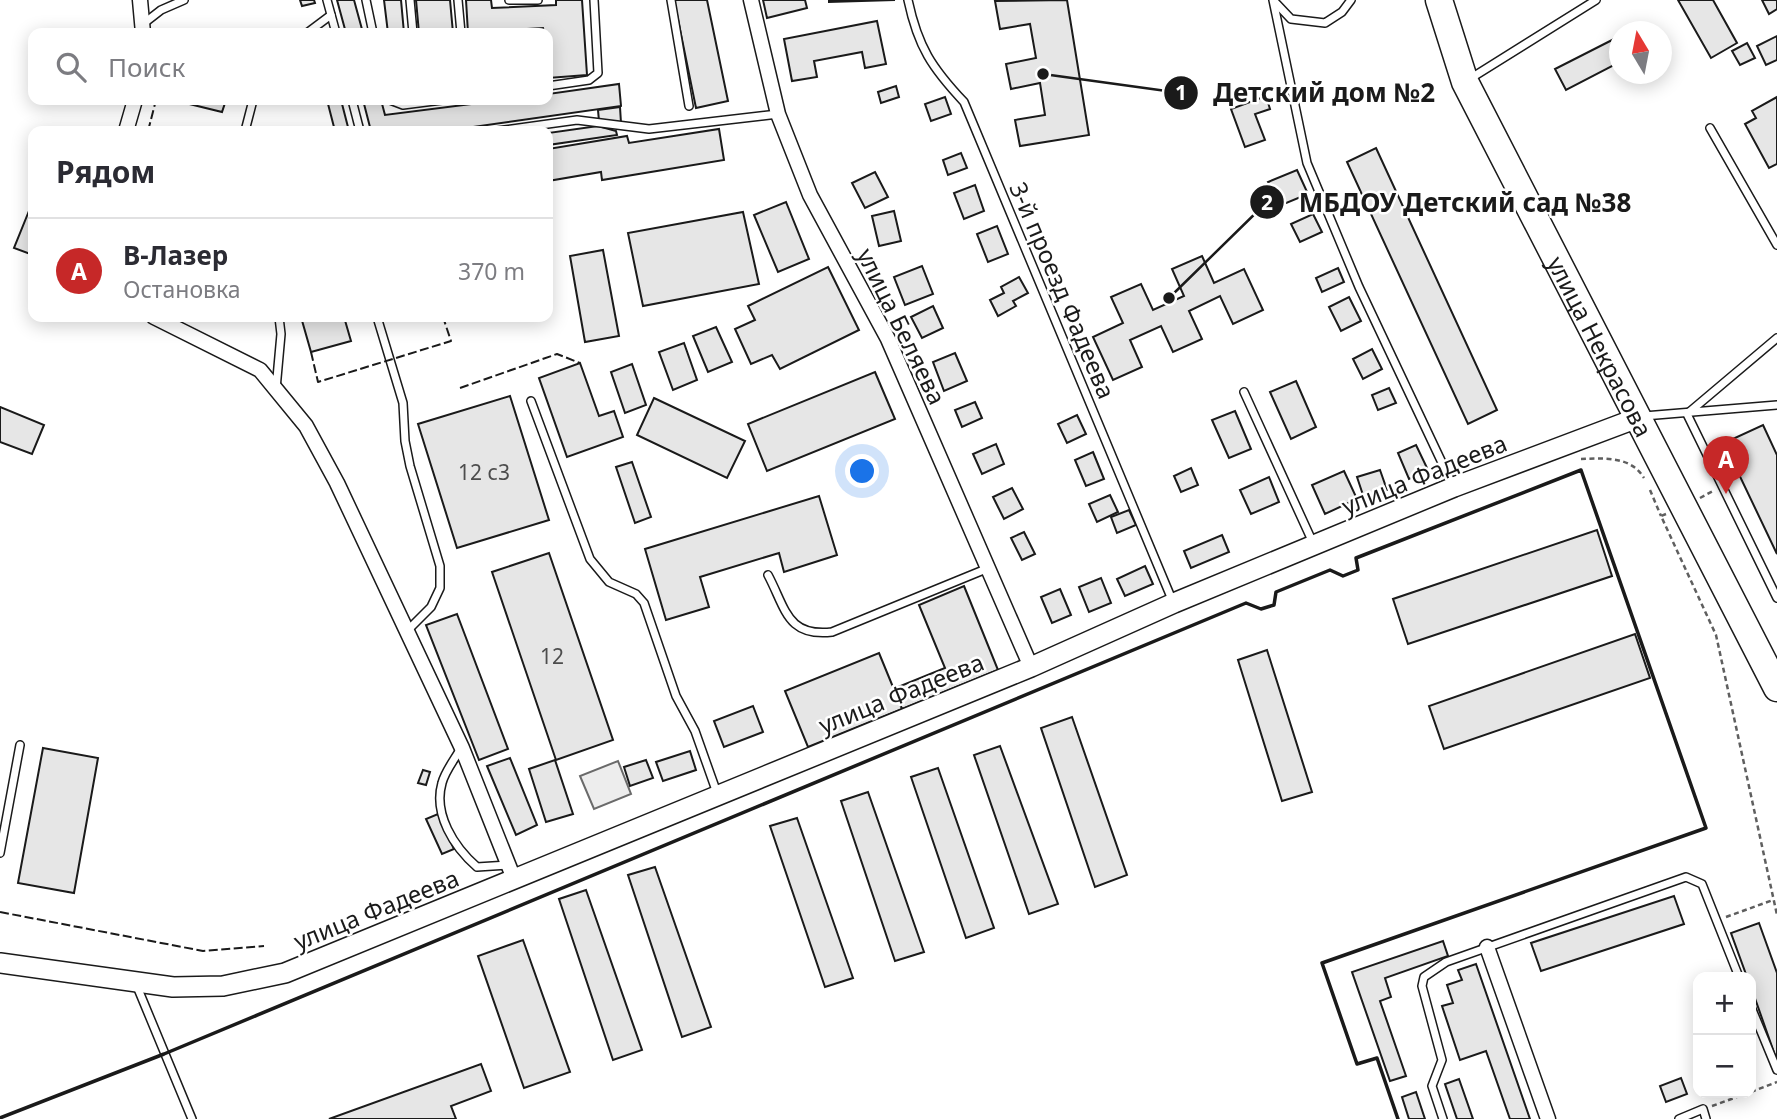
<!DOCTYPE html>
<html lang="ru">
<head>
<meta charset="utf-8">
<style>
	body { margin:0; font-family:"Noto Sans",sans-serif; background:#f2f2f3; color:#2b2b33 }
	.controls { position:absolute; right:21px; bottom:21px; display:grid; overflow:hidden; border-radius:14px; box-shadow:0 4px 18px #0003 }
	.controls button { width:63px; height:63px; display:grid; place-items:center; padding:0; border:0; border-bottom:2px solid #e1e1e2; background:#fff; color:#2b2b33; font:35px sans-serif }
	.compass { position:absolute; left:1609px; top:21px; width:63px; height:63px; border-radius:50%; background:#fff; box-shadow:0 4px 18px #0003; rotate:350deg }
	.you { position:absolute; left:863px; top:472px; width:24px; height:24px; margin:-18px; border:5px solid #fff; border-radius:50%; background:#1a73e8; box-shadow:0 0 0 10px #1a73e833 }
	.badge { display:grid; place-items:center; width:46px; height:46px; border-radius:50%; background:#c62828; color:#fff; font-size:23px; font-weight:700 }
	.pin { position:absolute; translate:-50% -58px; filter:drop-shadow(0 2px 4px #0008) }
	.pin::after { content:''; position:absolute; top:37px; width:24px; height:21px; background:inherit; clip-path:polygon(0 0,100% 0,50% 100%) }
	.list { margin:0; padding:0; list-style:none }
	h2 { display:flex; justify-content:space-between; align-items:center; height:91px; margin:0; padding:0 28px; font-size:30px }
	h2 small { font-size:23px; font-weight:400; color:#7c7c81 }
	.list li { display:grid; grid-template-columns:46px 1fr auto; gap:21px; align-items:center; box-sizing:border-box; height:105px; padding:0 28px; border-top:2px solid #e1e1e2 }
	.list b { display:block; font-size:26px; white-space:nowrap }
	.list p { margin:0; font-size:23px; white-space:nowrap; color:#7c7c81 }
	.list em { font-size:23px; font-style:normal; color:#7c7c81 }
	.icon { flex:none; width:38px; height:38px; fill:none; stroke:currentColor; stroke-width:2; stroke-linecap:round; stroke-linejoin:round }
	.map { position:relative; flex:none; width:1777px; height:1119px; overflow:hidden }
	.search { position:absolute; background:#fff; box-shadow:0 4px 18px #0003; left:28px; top:28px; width:525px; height:77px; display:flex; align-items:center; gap:18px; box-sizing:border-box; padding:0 24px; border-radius:14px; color:#7c7c81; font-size:26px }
	.panel { position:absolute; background:#fff; box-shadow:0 4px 18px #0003; left:28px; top:126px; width:525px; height:196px; border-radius:14px }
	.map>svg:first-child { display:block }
</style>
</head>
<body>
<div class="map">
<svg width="1777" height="1119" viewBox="0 0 1777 1119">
	<rect width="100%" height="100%" fill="#fff"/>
	<!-- parking -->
	<path fill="#ededed" stroke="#6a6a6a" stroke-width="2" d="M 618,761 L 631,794 L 594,809 L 580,776 Z"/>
	<!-- building -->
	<g fill="#e6e6e6" stroke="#1a1a1a" stroke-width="2">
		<path d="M 300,0 L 314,0 L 315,3 L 302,6 Z"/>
		<path d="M 337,0 L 354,0 L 363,33 L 346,33 Z"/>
		<path d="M 384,0 L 401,0 L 404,33 L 388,33 Z"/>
		<path d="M 416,0 L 450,0 L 453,33 L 419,33 Z"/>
		<path d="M 466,0 L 491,0 L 492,8 L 556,5 L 556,0 L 582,0 L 587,75 L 548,78 L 548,33 L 544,33 L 543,28 L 528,29 L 528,33 L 468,33 Z"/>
		<path d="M 674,0 L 707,0 L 728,101 L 696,108 Z"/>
		<path d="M 763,0 L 805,0 L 807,8 L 767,18 Z"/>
		<path d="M 829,0 L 895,0 L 829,2 Z"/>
		<path d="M 1067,0 L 1089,135 L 1020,146 L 1015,120 L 1045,115 L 1040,83 L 1011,89 L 1006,64 L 1036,58 L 1030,24 L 1000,29 L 995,1 Z"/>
		<path d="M 1678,0 L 1713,0 L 1737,43 L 1711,58 Z"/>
		<path d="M 1762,0 L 1777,0 L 1777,9 L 1769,14 Z"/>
		<path d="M 877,21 L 886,64 L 865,68 L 862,52 L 814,61 L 817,77 L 792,81 L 784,39 Z"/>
		<path d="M 1620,36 L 1620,62 L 1566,90 L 1555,69 Z"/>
		<path d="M 1777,36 L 1777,60 L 1766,65 L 1757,46 Z"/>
		<path d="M 1747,43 L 1755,58 L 1740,65 L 1732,51 Z"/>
		<path d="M 619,84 L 621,106 L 445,131 L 371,131 L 363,100 L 381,100 L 385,115 L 503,100 L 548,100 L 548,94 Z"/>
		<path d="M 896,86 L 899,97 L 881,103 L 878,92 Z"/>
		<path d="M 1266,96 L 1270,109 L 1255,114 L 1265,140 L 1245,147 L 1231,109 Z"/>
		<path d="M 945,97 L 951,114 L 931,121 L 925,104 Z"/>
		<path d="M 1777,97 L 1777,164 L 1769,168 L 1745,124 L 1756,118 L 1752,111 Z"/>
		<path d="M 173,100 L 226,100 L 222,112 Z"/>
		<path d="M 327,100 L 341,100 L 349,131 L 335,131 Z"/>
		<path d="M 620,107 L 621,123 L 599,121 L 598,110 Z"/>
		<path d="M 598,126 L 616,131 L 617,135 L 548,145 L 548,133 Z"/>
		<path d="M 719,129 L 724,160 L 602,180 L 601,172 L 548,181 L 548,149 L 627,136 L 629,143 Z"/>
		<path d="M 1376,148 L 1497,410 L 1468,424 L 1347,162 Z"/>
		<path d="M 961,153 L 967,168 L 948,175 L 943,160 Z"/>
		<path d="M 1297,170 L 1308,194 L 1279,206 L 1268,182 Z"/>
		<path d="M 875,172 L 888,197 L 865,208 L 852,183 Z"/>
		<path d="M 975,185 L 984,211 L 964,219 L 954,193 Z"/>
		<path d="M 33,201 L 33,255 L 14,248 Z"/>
		<path d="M 786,202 L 809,259 L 778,272 L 754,215 Z"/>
		<path d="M 894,211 L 901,241 L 879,246 L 872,216 Z"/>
		<path d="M 743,212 L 759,284 L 643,306 L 628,233 Z"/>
		<path d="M 1313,214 L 1322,232 L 1300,242 L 1291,224 Z"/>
		<path d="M 997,226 L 1008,254 L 988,262 L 977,234 Z"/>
		<path d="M 603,250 L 619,336 L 585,342 L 570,256 Z"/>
		<path d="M 1202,256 L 1214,283 L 1244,269 L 1263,310 L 1233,324 L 1220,296 L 1189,311 L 1202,339 L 1173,352 L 1161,326 L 1130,340 L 1142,367 L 1113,380 L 1093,337 L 1123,323 L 1111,297 L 1141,284 L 1153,310 L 1184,296 L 1172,269 Z"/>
		<path d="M 922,266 L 933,294 L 905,305 L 894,277 Z"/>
		<path d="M 828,267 L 859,330 L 780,369 L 772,355 L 751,364 L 735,329 L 755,320 L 748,306 Z"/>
		<path d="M 1338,268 L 1344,282 L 1322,292 L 1316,278 Z"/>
		<path d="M 1019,277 L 1028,293 L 1013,301 L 1016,306 L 998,316 L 990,300 L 1004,293 L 1001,287 Z"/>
		<path d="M 1349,297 L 1361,321 L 1341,331 L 1329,307 Z"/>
		<path d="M 933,306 L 943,328 L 922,338 L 911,317 Z"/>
		<path d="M 301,317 L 344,317 L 351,341 L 311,352 Z"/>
		<path d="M 716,327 L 732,362 L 708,372 L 693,336 Z"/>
		<path d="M 684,343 L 697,380 L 673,390 L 659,352 Z"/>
		<path d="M 1372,349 L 1382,369 L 1363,379 L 1353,359 Z"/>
		<path d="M 955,353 L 967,381 L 944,391 L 933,362 Z"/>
		<path d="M 580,363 L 599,416 L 614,411 L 623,437 L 567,457 L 539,378 Z"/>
		<path d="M 632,364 L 646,405 L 625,413 L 611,372 Z"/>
		<path d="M 875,372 L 895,419 L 767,471 L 748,424 Z"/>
		<path d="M 1296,381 L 1316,427 L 1291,439 L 1270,392 Z"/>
		<path d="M 1389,388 L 1396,403 L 1378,410 L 1372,395 Z"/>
		<path d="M 510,396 L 549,520 L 457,548 L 418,424 Z"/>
		<path d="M 654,398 L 745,441 L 727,478 L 637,435 Z"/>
		<path d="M 975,402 L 982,418 L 962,427 L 955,410 Z"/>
		<path d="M 0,407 L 44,425 L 32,454 L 0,442 Z"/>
		<path d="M 1235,411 L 1251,449 L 1229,458 L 1212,420 Z"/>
		<path d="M 1077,415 L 1086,434 L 1067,443 L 1058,424 Z"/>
		<path d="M 1763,425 L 1777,455 L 1777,554 L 1724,443 Z"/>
		<path d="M 996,444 L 1004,464 L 982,474 L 973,454 Z"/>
		<path d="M 1416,445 L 1428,470 L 1409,479 L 1398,453 Z"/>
		<path d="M 1093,452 L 1104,479 L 1086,486 L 1075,460 Z"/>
		<path d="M 632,462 L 651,517 L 635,523 L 616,467 Z"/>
		<path d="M 1191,468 L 1198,485 L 1181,492 L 1174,476 Z"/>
		<path d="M 1380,470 L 1387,490 L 1364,498 L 1357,477 Z"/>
		<path d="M 1344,471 L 1357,499 L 1325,514 L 1312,485 Z"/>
		<path d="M 1269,477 L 1279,502 L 1251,514 L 1240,490 Z"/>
		<path d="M 1012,488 L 1023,509 L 1004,519 L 993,497 Z"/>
		<path d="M 1110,495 L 1118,512 L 1097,522 L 1089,504 Z"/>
		<path d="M 819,496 L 837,555 L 784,572 L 779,553 L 700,577 L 709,607 L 666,620 L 645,549 Z"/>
		<path d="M 1129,510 L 1136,525 L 1117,533 L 1111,517 Z"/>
		<path d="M 1597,530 L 1612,576 L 1408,644 L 1393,599 Z"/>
		<path d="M 1024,532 L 1035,554 L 1022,560 L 1011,538 Z"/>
		<path d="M 1222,535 L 1229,552 L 1191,568 L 1184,551 Z"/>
		<path d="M 549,553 L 613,740 L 556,760 L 492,572 Z"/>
		<path d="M 1145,566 L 1153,584 L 1125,596 L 1117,579 Z"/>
		<path d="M 1101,578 L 1111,603 L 1089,612 L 1079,587 Z"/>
		<path d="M 964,586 L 998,670 L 902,709 L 893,689 L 945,668 L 919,605 Z"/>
		<path d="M 1060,589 L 1071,615 L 1052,623 L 1041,597 Z"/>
		<path d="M 457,614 L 508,749 L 479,760 L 426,625 Z"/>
		<path d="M 1635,634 L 1650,678 L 1444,749 L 1429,706 Z"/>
		<path d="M 1267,650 L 1312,792 L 1282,801 L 1238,660 Z"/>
		<path d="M 879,653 L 902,709 L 808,747 L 785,691 Z"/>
		<path d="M 753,706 L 763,732 L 724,747 L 714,721 Z"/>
		<path d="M 1072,717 L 1127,875 L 1095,887 L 1041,728 Z"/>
		<path d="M 1000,746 L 1058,904 L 1029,914 L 974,755 Z"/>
		<path d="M 43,748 L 98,758 L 74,893 L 18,883 Z"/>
		<path d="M 690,751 L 696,770 L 663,781 L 656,762 Z"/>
		<path d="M 510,758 L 537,825 L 516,835 L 487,766 Z"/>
		<path d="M 555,760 L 573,814 L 546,822 L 529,769 Z"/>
		<path d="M 646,760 L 653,778 L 630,786 L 624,767 Z"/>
		<path d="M 938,768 L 994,928 L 966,938 L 911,777 Z"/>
		<path d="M 423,770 L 430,772 L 426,785 L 418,783 Z"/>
		<path d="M 868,792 L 924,952 L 895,961 L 841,801 Z"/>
		<path d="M 438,814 L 454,849 L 442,854 L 426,819 Z"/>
		<path d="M 797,818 L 853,978 L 825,987 L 770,826 Z"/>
		<path d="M 655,867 L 711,1027 L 682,1037 L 628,875 Z"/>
		<path d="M 586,890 L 642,1050 L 613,1060 L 559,899 Z"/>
		<path d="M 1674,896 L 1684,924 L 1541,971 L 1531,943 Z"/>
		<path d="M 1759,923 L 1777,973 L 1777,1061 L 1751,987 L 1751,977 L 1747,977 L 1731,933 Z"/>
		<path d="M 523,940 L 570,1072 L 524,1088 L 478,956 Z"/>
		<path d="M 1443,941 L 1448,956 L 1385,978 L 1391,997 L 1380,1001 L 1406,1076 L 1390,1081 L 1352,972 Z"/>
		<path d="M 1476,964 L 1530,1119 L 1510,1119 L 1486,1051 L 1460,1060 L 1442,1006 L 1453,1003 L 1447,985 L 1462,980 L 1458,970 Z"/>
		<path d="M 481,1064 L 491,1091 L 451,1106 L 456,1119 L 329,1119 Z"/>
		<path d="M 1681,1078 L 1687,1094 L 1666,1102 L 1660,1086 Z"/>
		<path d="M 1459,1079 L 1473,1119 L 1457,1119 L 1445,1084 Z"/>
		<path d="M 1416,1092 L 1425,1119 L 1409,1119 L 1402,1097 Z"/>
	</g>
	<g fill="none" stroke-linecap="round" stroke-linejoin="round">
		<defs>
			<g id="lane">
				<path d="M 327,0 L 336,33"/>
				<path d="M 366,0 L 373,33"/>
				<path d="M 410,0 L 413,33"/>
				<path d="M 458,0 L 461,33"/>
				<path d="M 509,0 L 538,0"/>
				<path d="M 671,0 L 689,106"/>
				<path d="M 908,0 C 918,47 932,68 964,102 L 1173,602"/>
				<path d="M 1273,0 L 1307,163 L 1359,287 L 1453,486"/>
				<path d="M 1274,1 L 1291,19 L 1325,23 L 1342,12 L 1351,0"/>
				<path d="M 143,24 L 161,10 L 184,0"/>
				<path d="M 307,33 L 331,15"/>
				<path d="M 1468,80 L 1596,0"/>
				<path d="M 548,86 L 589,80 L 598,73 L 594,0"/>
				<path d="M 352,100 L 360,131"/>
				<path d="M 390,100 L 403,105 L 442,100"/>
				<path d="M 1710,128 L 1777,245"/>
				<path d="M 245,131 L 253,100"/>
				<path d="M 497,131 L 577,120 L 649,129 L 778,114"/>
				<path d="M 377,317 L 403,403 L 405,441 L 410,466 L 440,566 L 440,588 L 431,607 L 407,631"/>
				<path d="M 1777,338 L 1687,414 L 1777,598"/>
				<path d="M 276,389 L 281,334 L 279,317"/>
				<path d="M 1244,392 L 1314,545"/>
				<path d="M 531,401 L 590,559 L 609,582 L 636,594 L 644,603 L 676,696 L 695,731 L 717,793"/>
				<path d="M 1644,416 L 1777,405"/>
				<path d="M 768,575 C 786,609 787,637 832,632 L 986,569"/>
				<path d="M 461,748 C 455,759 445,771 442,783 C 433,814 454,847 477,867 L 508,865"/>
				<path d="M 0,853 L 20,745"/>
				<path d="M 136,984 L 192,1119"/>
				<path d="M 1751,1007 L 1777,1070"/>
				<path d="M 1443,1119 L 1432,1086 L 1442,1060 L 1422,986 L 1424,977 L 1446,962 L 1686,877 L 1702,884 L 1739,977"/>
				<path d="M 1679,1119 L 1703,1109 L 1706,1119"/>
			</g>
			<g id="street">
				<path d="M 140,0 L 143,33"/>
				<path d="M 751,0 L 778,114 L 810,195 L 888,339 L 1031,667"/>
				<path d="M 126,131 L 135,100"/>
				<path d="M 154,317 L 260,370 L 306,426 L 337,483 L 462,748 L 514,879"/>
				<path d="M 1487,947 L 1548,1119"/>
			</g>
			<path id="secondary" d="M 0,963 L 173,987 L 223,986 L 285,973 L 1031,667 L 1174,603 L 1454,487 L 1640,417"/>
			<g id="highway">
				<path id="s1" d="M 1439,0 L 1465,82 L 1777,688"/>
			</g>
		</defs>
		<!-- lane casing -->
		<use href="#lane" stroke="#1a1a1a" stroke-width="10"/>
		<!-- street casing -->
		<use href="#street" stroke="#1a1a1a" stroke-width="17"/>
		<!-- secondary casing -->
		<use href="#secondary" stroke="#1a1a1a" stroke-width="22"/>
		<!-- highway casing -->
		<use href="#highway" stroke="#1a1a1a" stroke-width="29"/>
		<!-- path -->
		<g stroke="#5f5f5f" stroke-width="2.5" stroke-dasharray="5 3.5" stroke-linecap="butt">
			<path d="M 1581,459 C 1604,458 1631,456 1644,478"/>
			<path d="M 1650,490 L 1661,516"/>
			<path d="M 1700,498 L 1713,491"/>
			<path d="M 1666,514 L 1661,516 L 1716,635 L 1777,915"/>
			<path d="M 1726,917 L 1773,900"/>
			<path d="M 1751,1092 L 1777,1082"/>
			<path d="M 1712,1106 L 1748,1093"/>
		</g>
		<!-- lane -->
		<use href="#lane" stroke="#fff" stroke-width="7"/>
		<!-- street -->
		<use href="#street" stroke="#fff" stroke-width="14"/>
		<!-- secondary -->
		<use href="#secondary" stroke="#fff" stroke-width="19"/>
		<!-- highway -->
		<use href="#highway" stroke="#fff" stroke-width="26"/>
		<!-- fence -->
		<g stroke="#1a1a1a" stroke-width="2" stroke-dasharray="9 3.5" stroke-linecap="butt">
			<path d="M 148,131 L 156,100"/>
			<path d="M 311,352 L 318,382 L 451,341 L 443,317"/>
			<path d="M 460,388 L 557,354 L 580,363"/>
			<path d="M 0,912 L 203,951 L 264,946"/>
		</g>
		<!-- wall -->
		<path stroke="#1a1a1a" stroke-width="3.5" d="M 0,1118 L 164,1054 L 1246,603 L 1261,609 L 1274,605 L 1276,592 L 1330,570 L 1343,576 L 1358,570 L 1356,558 L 1581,470 L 1706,828 L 1322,963 L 1357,1064 L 1377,1058 L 1398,1119"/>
	</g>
	<g text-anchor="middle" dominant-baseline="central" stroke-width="5" stroke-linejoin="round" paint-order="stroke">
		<!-- number labels -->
		<g font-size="21" fill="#4d4d4d">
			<text x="484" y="472">12 с3</text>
			<text x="552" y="656">12</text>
		</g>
		<!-- street labels -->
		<g font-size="24" fill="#1a1a1a" stroke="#fff">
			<text transform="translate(1063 290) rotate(67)">3-й проезд Фадеева</text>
			<text transform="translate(902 326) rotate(64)">улица Беляева</text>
			<text stroke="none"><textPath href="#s1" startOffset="383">улица Некрасова</textPath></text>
			<text transform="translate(1424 474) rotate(-22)">улица Фадеева</text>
			<text transform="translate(901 693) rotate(-22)">улица Фадеева</text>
			<text transform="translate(376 909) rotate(-22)">улица Фадеева</text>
		</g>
	</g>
	<!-- callouts -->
	<path fill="none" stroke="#1a1a1a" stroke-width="2.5" d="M1043 74L1181 93M1169 298L1267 202"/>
	<g fill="#1a1a1a" stroke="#fff" stroke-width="2.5">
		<circle cx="1043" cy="74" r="7"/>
		<circle cx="1169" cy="298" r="7"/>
		<circle cx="1181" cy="93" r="18"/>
		<circle cx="1267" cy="202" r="18"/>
	</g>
	<g font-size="21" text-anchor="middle" font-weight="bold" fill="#fff">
		<text x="1181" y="100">1</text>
		<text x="1267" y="210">2</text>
	</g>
	<g font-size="26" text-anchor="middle" font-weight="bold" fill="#1a1a1a" stroke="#fff" stroke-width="5" stroke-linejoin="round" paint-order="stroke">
		<text x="1324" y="102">Детский дом №2</text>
		<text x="1465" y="212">МБДОУ Детский сад №38</text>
	</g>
</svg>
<div class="controls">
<button>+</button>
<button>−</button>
</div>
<svg class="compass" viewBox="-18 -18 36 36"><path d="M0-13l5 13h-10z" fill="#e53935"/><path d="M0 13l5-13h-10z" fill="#7c7c81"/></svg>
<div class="you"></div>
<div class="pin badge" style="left:1726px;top:494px">A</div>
<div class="search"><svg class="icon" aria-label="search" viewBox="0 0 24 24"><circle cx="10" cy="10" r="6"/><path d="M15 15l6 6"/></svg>Поиск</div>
<section class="panel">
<h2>Рядом<small></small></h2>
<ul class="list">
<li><span class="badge">A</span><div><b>В-Лазер</b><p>Остановка</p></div><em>370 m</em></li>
</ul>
</section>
</div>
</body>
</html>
